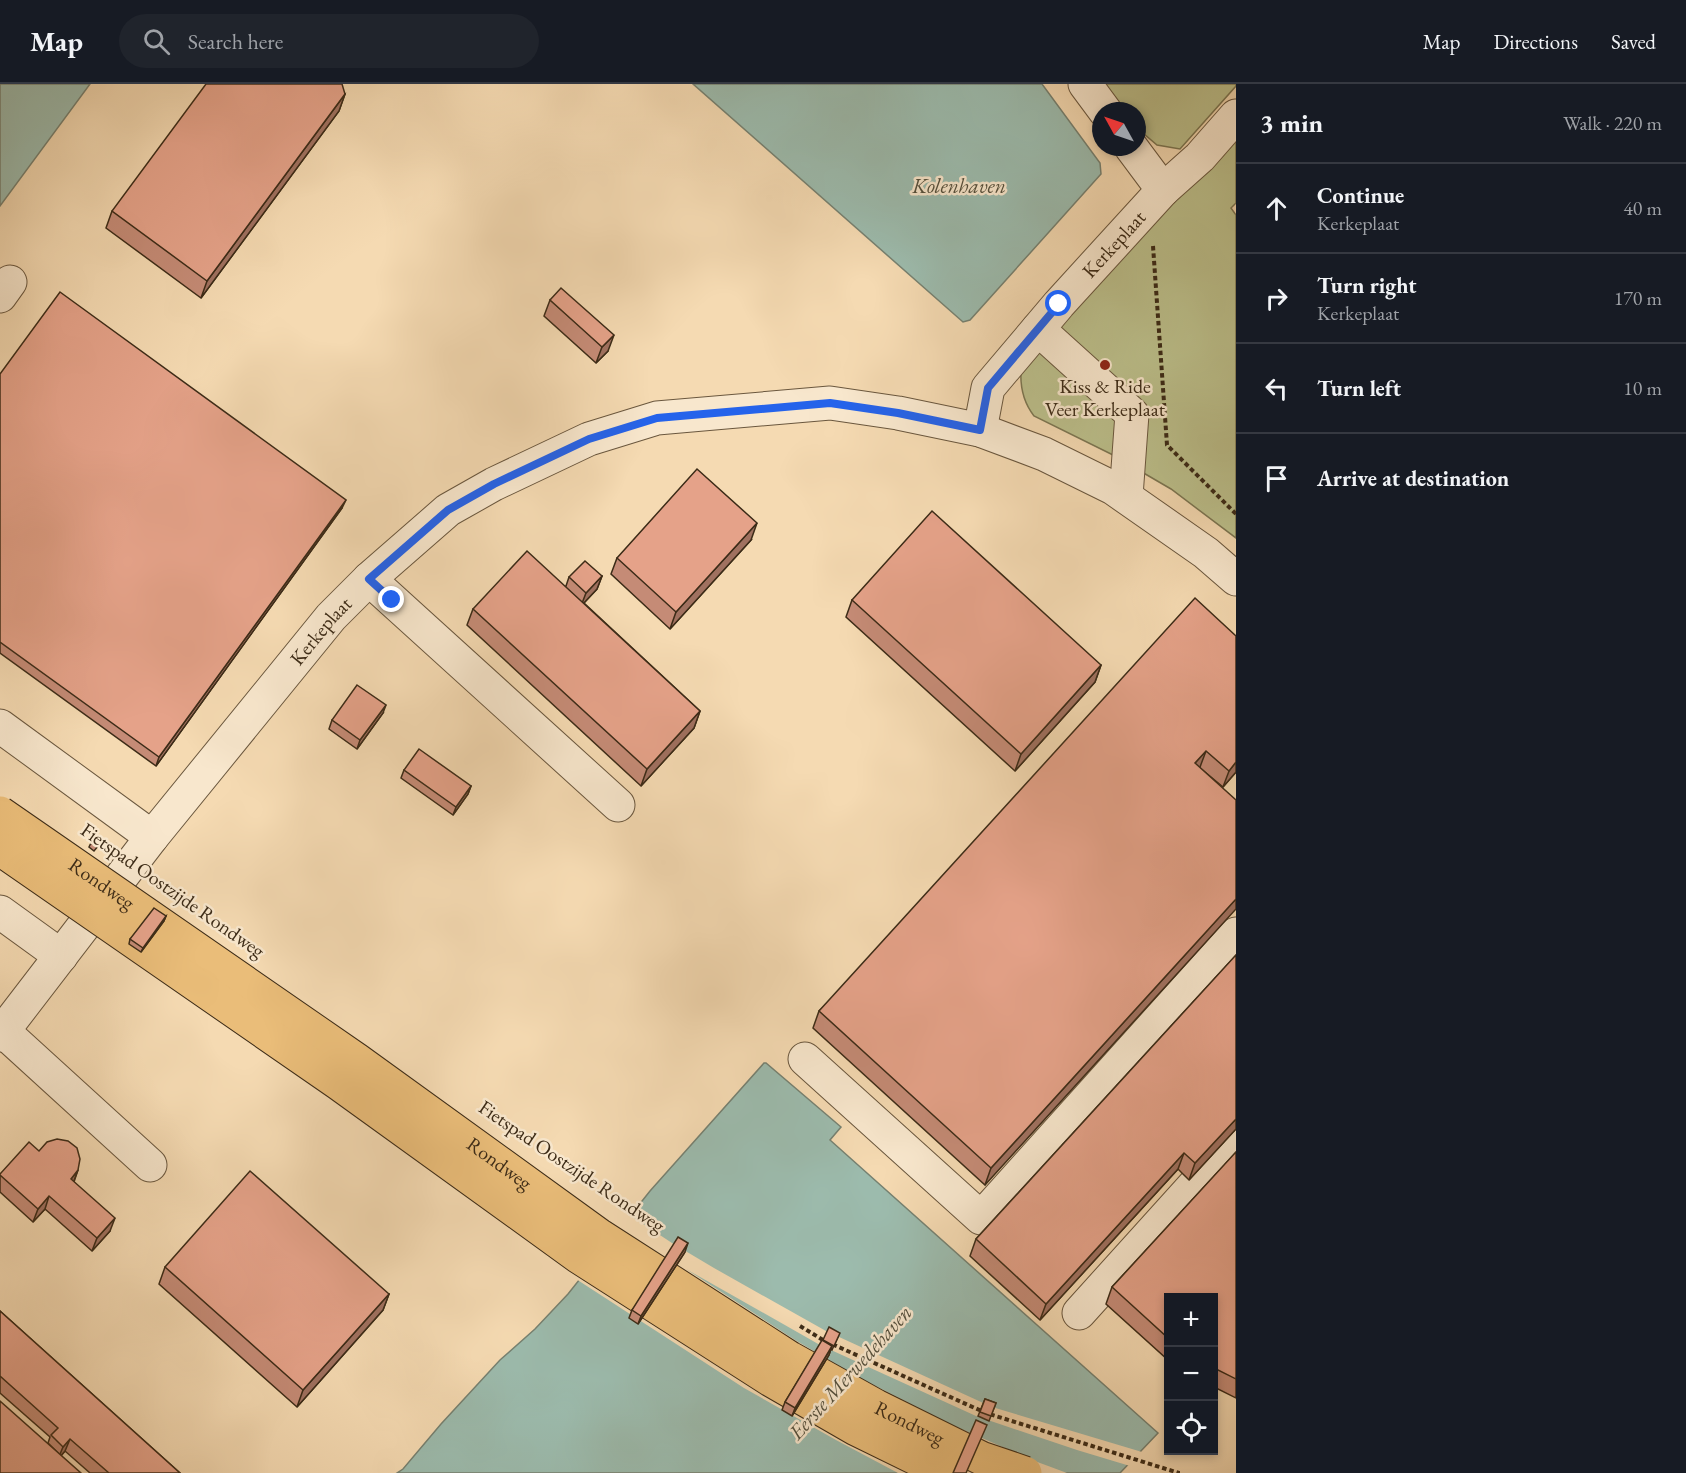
<!DOCTYPE html>
<html lang="en">
<head>
<meta charset="utf-8">
<style>
	body { margin:0; font-family:"EB Garamond",serif; background:#20242c; color:#f1f3f6 }
	.controls { position:absolute; right:18px; bottom:18px; display:grid; overflow:hidden; border-radius:0px; box-shadow:0 3px 9px #0003 }
	.controls button { width:54px; height:54px; display:grid; place-items:center; padding:0; border:0; border-bottom:2px solid #363941; background:#171b24; color:#f1f3f6; font:30px sans-serif }
	.compass { position:absolute; left:1092px; top:18px; width:54px; height:54px; border-radius:50%; background:#171b24; box-shadow:0 3px 9px #0003; rotate:310deg }
	.stop { position:absolute; width:18px; height:18px; margin:-14px; border:4px solid #2563eb; border-radius:50%; background:#fff }
	.stop.end { background:#2563eb; border-color:#fff; box-shadow:0 2px 6px #0008 }
	.list { margin:0; padding:0; list-style:none }
	h2 { display:flex; justify-content:space-between; align-items:center; height:78px; margin:0; padding:0 24px; font-size:26px }
	h2 small { font-size:20px; font-weight:400; color:#9ea1a6 }
	.list li { display:grid; grid-template-columns:39px 1fr auto; gap:18px; align-items:center; box-sizing:border-box; height:90px; padding:0 24px; border-top:2px solid #363941 }
	.list b { display:block; font-size:22px; white-space:nowrap }
	.list p { margin:0; font-size:20px; white-space:nowrap; color:#9ea1a6 }
	.list em { font-size:20px; font-style:normal; color:#9ea1a6 }
	.icon { flex:none; width:33px; height:33px; fill:none; stroke:currentColor; stroke-width:2; stroke-linecap:round; stroke-linejoin:round }
	.map { position:relative; flex:none; width:1236px; height:1389px; overflow:hidden }
	header { display:flex; align-items:center; gap:36px; box-sizing:border-box; height:84px; padding:0 30px; background:#171b24; border-bottom:2px solid #363941 }
	header strong { font-size:28px }
	nav { display:flex; gap:33px; margin-inline-start:auto; font-size:21px }
	.search { width:420px; height:54px; background:#20242c; display:flex; align-items:center; gap:15px; box-sizing:border-box; padding:0 21px; border-radius:33px; color:#9ea1a6; font-size:22px }
	main { display:flex }
	aside { flex:1; background:#171b24 }
	.map>svg:first-child { display:block }
</style>
</head>
<body>
<header>
<strong>Map</strong>
<div class="search"><svg class="icon" aria-label="search" viewBox="0 0 24 24"><circle cx="10" cy="10" r="6"/><path d="M15 15l6 6"/></svg>Search here</div>
<nav><a>Map</a><a>Directions</a><a>Saved</a></nav>
</header>
<main>
<div class="map">
<svg width="1236" height="1389" viewBox="0 0 1236 1389">
	<rect width="100%" height="100%" fill="#f5dab2"/>
	<filter id="stains"><feTurbulence type="fractalNoise" baseFrequency=".00333" numOctaves="4"/><feColorMatrix values="0 0 0 0 .2 0 0 0 0 .09 0 0 0 0 .02 0 0 0 .5 -.17"/></filter>
	<radialGradient id="worn" r=".72"><stop offset=".6" stop-color="#630" stop-opacity="0"/><stop offset="1" stop-color="#630" stop-opacity=".3"/></radialGradient>
	<!-- green -->
	<g fill="#bcc08c" stroke="#7c7652" stroke-width="1.5">
		<path d="M 1097,0 L 1236,0 L 1236,2 L 1180,65 L 1157,61 L 1137,44 L 1137,27 L 1116,27 Z"/>
		<path d="M 1236,42 L 1236,119 L 1231,124 L 1236,131 L 1236,454 L 1171,405 L 1111,370 L 1034,332 C 1023,318 1020,303 1021,286 Z"/>
	</g>
	<!-- water -->
	<g fill="#9cbbad" stroke="#768171" stroke-width="1.5">
		<path d="M 0,0 L 90,0 L 0,122 Z"/>
		<path d="M 693,0 L 1042,0 L 1100,79 L 1101,90 L 970,236 L 963,238 Z"/>
		<path d="M 764,979 L 766,979 L 841,1043 L 830,1056 L 1158,1349 L 1120,1389 L 397,1389 L 403,1385 L 441,1340 L 500,1276 L 535,1245 L 568,1210 L 650,1107 Z"/>
	</g>
	<!-- pier -->
	<path fill="#f5dab2" d="M 628,1130 L 672,1159 L 714,1184 L 826,1247 L 992,1323 L 1142,1368 L 1130,1382 L 1077,1366 L 976,1332 L 820,1261 L 686,1185 L 795,1256 L 858,1293 L 950,1340 L 1032,1376 L 1067,1389 L 898,1389 L 836,1356 L 744,1304 L 576,1195 Z"/>
	<g fill="none" stroke-linecap="round" stroke-linejoin="round">
		<defs>
			<g id="minor">
				<path d="M 1085,0 L 1105,27"/>
				<path d="M 1163,106 L 1200,73 L 1236,32"/>
				<path d="M 0,212 L 10,198"/>
				<path d="M 1038,245 L 1132,330 L 1126,412"/>
				<path id="s1" d="M 980,346 L 988,304 L 1059,220 L 1163,106 L 1131,63"/>
				<path d="M 369,495 L 618,721"/>
				<path d="M 0,642 L 152,753"/>
				<path d="M 0,828 L 61,872"/>
				<path d="M 3,947 L 150,1081"/>
				<path id="s2" d="M 0,951 L 152,753 L 331,533 L 369,495 L 448,426 L 494,400 L 589,355 L 657,334 L 830,319 L 898,329 L 980,346 L 1044,370 L 1113,404 L 1206,469 L 1236,495"/>
				<path d="M 805,975 L 981,1134 L 1236,850"/>
				<path d="M 1079,1229 L 1236,1055"/>
			</g>
		</defs>
		<!-- minor casing -->
		<use href="#minor" stroke="#6a573e" stroke-width="35"/>
		<!-- path -->
		<g stroke="#3c2b17" stroke-width="4" stroke-dasharray="4.5 3" stroke-linecap="butt">
			<path d="M 1153,162 L 1167,361 L 1236,430"/>
			<path d="M 1179,1389 L 1180,1389"/>
		</g>
		<!-- minor -->
		<use href="#minor" stroke="#f8e7cd" stroke-width="33"/>
		<defs>
			<g id="major-bridge">
				<path id="s3" d="M 0,729 L 357,976 L 599,1151 L 790,1274 L 876,1322 L 981,1374 L 1025,1389"/>
				<path d="M 0,765 L 338,999 L 579,1173 L 771,1296 L 856,1345 L 946,1389"/>
			</g>
		</defs>
		<!-- major-bridge casing -->
		<use href="#major-bridge" stroke="#3c2b17" stroke-width="35" stroke-linecap="butt"/>
		<!-- path-bridge -->
		<path stroke="#3c2b17" stroke-width="4" stroke-dasharray="4.5 3" stroke-linecap="butt" d="M 800,1242 L 823,1256 L 986,1329 L 1179,1389"/>
		<!-- major-bridge -->
		<use href="#major-bridge" stroke="#eabd79" stroke-width="33"/>
	</g>
	<!-- wall -->
	<g fill="#c58b76" stroke="#3c2b17" stroke-width="1.5">
		<path d="M 345,10 L 339,27 L 201,214 L 106,144 L 112,127 Z"/>
		<path d="M 550,216 L 608,267 L 596,279 L 544,232 Z"/>
		<path d="M 0,290 L 342,424 L 156,682 L 0,569 Z"/>
		<path d="M 751,456 L 670,545 L 611,490 L 617,474 Z"/>
		<path d="M 602,492 L 597,505 L 584,519 L 700,627 L 694,644 L 641,702 L 467,541 L 473,525 L 566,502 L 569,493 Z"/>
		<path d="M 852,516 L 1101,581 L 1095,598 L 1015,687 L 846,533 Z"/>
		<path d="M 1236,552 L 1236,688 L 1223,703 L 1200,684 L 985,1101 L 813,944 L 819,927 Z"/>
		<path d="M 383,629 L 357,665 L 329,645 L 332,636 Z"/>
		<path d="M 404,686 L 471,702 L 468,710 L 453,731 L 401,694 Z"/>
		<path d="M 100,757 L 99,761 L 94,767 L 89,763 L 91,759 Z"/>
		<path d="M 166,832 L 164,837 L 141,868 L 129,860 L 130,855 Z"/>
		<path d="M 1236,871 L 1236,1045 L 1189,1096 L 1178,1085 L 1040,1236 L 970,1172 L 976,1155 Z"/>
		<path d="M 39,1067 L 78,1086 L 74,1098 L 110,1147 L 92,1167 L 45,1125 L 33,1138 L 0,1108 L 0,1090 Z"/>
		<path d="M 1236,1068 L 1236,1314 L 1214,1303 L 1214,1214 L 1168,1214 L 1168,1276 L 1106,1220 L 1112,1203 Z"/>
		<path d="M 685,1168 L 638,1240 L 629,1234 L 632,1226 Z"/>
		<path d="M 165,1183 L 389,1210 L 383,1226 L 297,1323 L 159,1200 Z"/>
		<path d="M 0,1227 L 180,1389 L 90,1389 L 65,1367 L 61,1372 L 48,1359 L 50,1353 L 0,1309 Z"/>
		<path d="M 838,1253 L 832,1266 L 831,1265 L 829,1271 L 792,1332 L 782,1326 L 785,1318 L 823,1256 Z"/>
		<path d="M 985,1315 L 996,1319 L 989,1337 L 978,1332 Z"/>
	</g>
	<!-- shaded-wall -->
	<g fill="#a07160" stroke="#3c2b17" stroke-width="1.5">
		<path d="M 345,10 L 339,27 L 201,214 L 207,197 Z"/>
		<path d="M 614,251 L 608,267 L 596,279 L 602,263 Z"/>
		<path d="M 346,416 L 342,424 L 156,682 L 159,673 Z"/>
		<path d="M 757,439 L 751,456 L 670,545 L 676,528 Z"/>
		<path d="M 602,492 L 597,505 L 581,522 L 586,509 Z"/>
		<path d="M 1101,581 L 1095,598 L 1015,687 L 1021,670 Z"/>
		<path d="M 386,621 L 383,629 L 357,665 L 360,656 Z"/>
		<path d="M 700,627 L 694,644 L 641,702 L 647,685 Z"/>
		<path d="M 1206,667 L 1200,683 L 1189,696 L 1195,679 Z"/>
		<path d="M 1236,678 L 1236,688 L 1223,703 L 1229,687 Z"/>
		<path d="M 471,702 L 468,710 L 453,731 L 456,723 Z"/>
		<path d="M 1236,815 L 1236,825 L 985,1101 L 991,1084 Z"/>
		<path d="M 166,832 L 164,837 L 141,868 L 143,864 Z"/>
		<path d="M 1236,1035 L 1236,1045 L 1189,1096 L 1195,1079 Z"/>
		<path d="M 1184,1069 L 1178,1085 L 1040,1236 L 1046,1220 Z"/>
		<path d="M 78,1086 L 73,1099 L 71,1095 Z"/>
		<path d="M 49,1112 L 45,1125 L 33,1138 L 38,1125 Z"/>
		<path d="M 115,1134 L 110,1147 L 92,1167 L 97,1154 Z"/>
		<path d="M 688,1159 L 685,1168 L 638,1240 L 641,1232 Z"/>
		<path d="M 389,1210 L 383,1226 L 297,1323 L 303,1306 Z"/>
		<path d="M 832,1262 L 829,1271 L 792,1332 L 795,1324 Z"/>
		<path d="M 70,1355 L 65,1367 L 58,1375 L 63,1363 Z"/>
	</g>
	<!-- building -->
	<g fill="#e5a289" stroke="#3c2b17" stroke-width="1.5">
		<path d="M 206,0 L 342,0 L 345,10 L 207,197 L 112,127 Z"/>
		<path d="M 561,204 L 614,251 L 602,263 L 550,216 Z"/>
		<path d="M 60,208 L 346,416 L 159,673 L 0,558 L 0,290 Z"/>
		<path d="M 697,385 L 757,439 L 676,528 L 617,474 Z"/>
		<path d="M 932,427 L 1101,581 L 1021,670 L 852,516 Z"/>
		<path d="M 527,467 L 700,627 L 647,685 L 473,525 Z"/>
		<path d="M 585,477 L 602,492 L 586,509 L 569,493 Z"/>
		<path d="M 1195,514 L 1236,552 L 1236,678 L 1229,687 L 1206,667 L 1195,679 L 1236,716 L 1236,815 L 991,1084 L 819,927 Z"/>
		<path d="M 357,601 L 386,621 L 360,656 L 332,636 Z"/>
		<path d="M 419,665 L 471,702 L 456,723 L 404,686 Z"/>
		<path d="M 95,753 L 100,757 L 96,762 L 91,759 Z"/>
		<path d="M 154,824 L 166,832 L 143,864 L 130,855 Z"/>
		<path d="M 1236,871 L 1236,1035 L 1195,1079 L 1184,1069 L 1046,1220 L 976,1155 Z"/>
		<path d="M 57,1055 L 68,1057 L 77,1064 L 80,1075 L 78,1086 L 71,1095 L 115,1134 L 97,1154 L 49,1112 L 38,1125 L 0,1091 L 0,1090 L 29,1058 L 39,1067 L 47,1058 Z"/>
		<path d="M 1236,1068 L 1236,1295 L 1214,1284 L 1214,1214 L 1168,1214 L 1168,1254 L 1112,1203 Z"/>
		<path d="M 250,1087 L 389,1210 L 303,1306 L 165,1183 Z"/>
		<path d="M 678,1153 L 688,1159 L 641,1232 L 632,1226 Z"/>
		<path d="M 0,1227 L 180,1389 L 109,1389 L 70,1355 L 63,1363 L 51,1351 L 58,1344 L 0,1292 Z"/>
		<path d="M 829,1243 L 840,1249 L 834,1262 L 823,1256 Z"/>
		<path d="M 822,1256 L 832,1262 L 795,1324 L 785,1318 Z"/>
		<path d="M 985,1315 L 996,1319 L 991,1332 L 980,1328 Z"/>
		<path d="M 0,1317 L 81,1389 L 0,1389 Z"/>
		<path d="M 976,1336 L 987,1341 L 966,1389 L 953,1389 Z"/>
	</g>
	<g fill="none" stroke-linecap="round" stroke-linejoin="round">
		<!-- route -->
		<path stroke="#2563eb" stroke-width="8" d="M 392,516 L 369,495 L 448,426 L 494,400 L 589,355 L 657,334 L 830,319 L 898,329 L 980,346 L 988,304 L 1059,220"/>
	</g>
	<!-- markers -->
	<circle fill="#8f2418" stroke="#f8e7cd" stroke-width="2" cx="1105" cy="281" r="6"/>
	<g text-anchor="middle" dominant-baseline="central" stroke-width="5" stroke-linejoin="round" paint-order="stroke">
		<!-- street labels -->
		<g font-size="20" fill="#3c2b17" stroke="#f8e7cd">
			<text stroke="none"><textPath href="#s1" startOffset="234">Kerkeplaat</textPath></text>
			<text stroke="none"><textPath href="#s2" startOffset="516">Kerkeplaat</textPath></text>
			<text stroke="none"><textPath href="#s3" startOffset="124">Rondweg</textPath></text>
			<text transform="translate(173 806) rotate(35)">Fietspad Oostzijde Rondweg</text>
			<text stroke="none"><textPath href="#s3" startOffset="610">Rondweg</textPath></text>
			<text transform="translate(572 1082) rotate(34)">Fietspad Oostzijde Rondweg</text>
			<text stroke="none"><textPath href="#s3" startOffset="1096">Rondweg</textPath></text>
		</g>
		<!-- poi labels -->
		<g font-size="20" fill="#3c2b17" stroke="#f8e7cd">
			<text x="1105" y="302">Kiss &amp; Ride<tspan x="1105" dy="23">Veer Kerkeplaat</tspan></text>
		</g>
		<!-- water labels -->
		<g font-size="21" font-style="italic" fill="#544f3c" stroke="#f8e7cd">
			<text x="959" y="101">Kolenhaven</text>
			<text transform="translate(850 1288) rotate(-48)">Eerste Merwedehaven</text>
		</g>
	</g>
	<rect width="100%" height="100%" filter="url(#stains)"/>
	<rect width="100%" height="100%" fill="url(#worn)"/>
</svg>
<div class="controls">
<button>+</button>
<button>−</button>
<button><svg class="icon" aria-label="locate" viewBox="0 0 24 24"><circle cx="12" cy="12" r="6"/><path d="M12 2v4M12 18v4M2 12h4M18 12h4"/></svg></button>
</div>
<svg class="compass" viewBox="-18 -18 36 36"><path d="M0-13l5 13h-10z" fill="#e53935"/><path d="M0 13l5-13h-10z" fill="#9ea1a6"/></svg>
<div class="stop" style="left:1059px;top:220px"></div>
<div class="stop end" style="left:392px;top:516px"></div>
</div>
<aside>
<h2>3 min<small>Walk · 220 m</small></h2>
<ul class="list">
<li><svg class="icon" aria-label="ahead" viewBox="0 0 24 24"><path d="M12 20V5M6 11l6-6 6 6"/></svg><div><b>Continue</b><p>Kerkeplaat</p></div><em>40 m</em></li>
<li><svg class="icon" aria-label="right" viewBox="0 0 24 24"><path d="M7 20v-9h11M14 6l5 5-5 5"/></svg><div><b>Turn right</b><p>Kerkeplaat</p></div><em>170 m</em></li>
<li><svg class="icon" aria-label="left" viewBox="0 0 24 24"><path d="M17 20v-9H6M10 6l-5 5 5 5"/></svg><div><b>Turn left</b></div><em>10 m</em></li>
<li><svg class="icon" aria-label="arrive" viewBox="0 0 24 24"><path d="M6 21V4h12l-3 4 3 4H6"/></svg><div><b>Arrive at destination</b></div></li>
</ul>
</aside>
</main>
</body>
</html>
